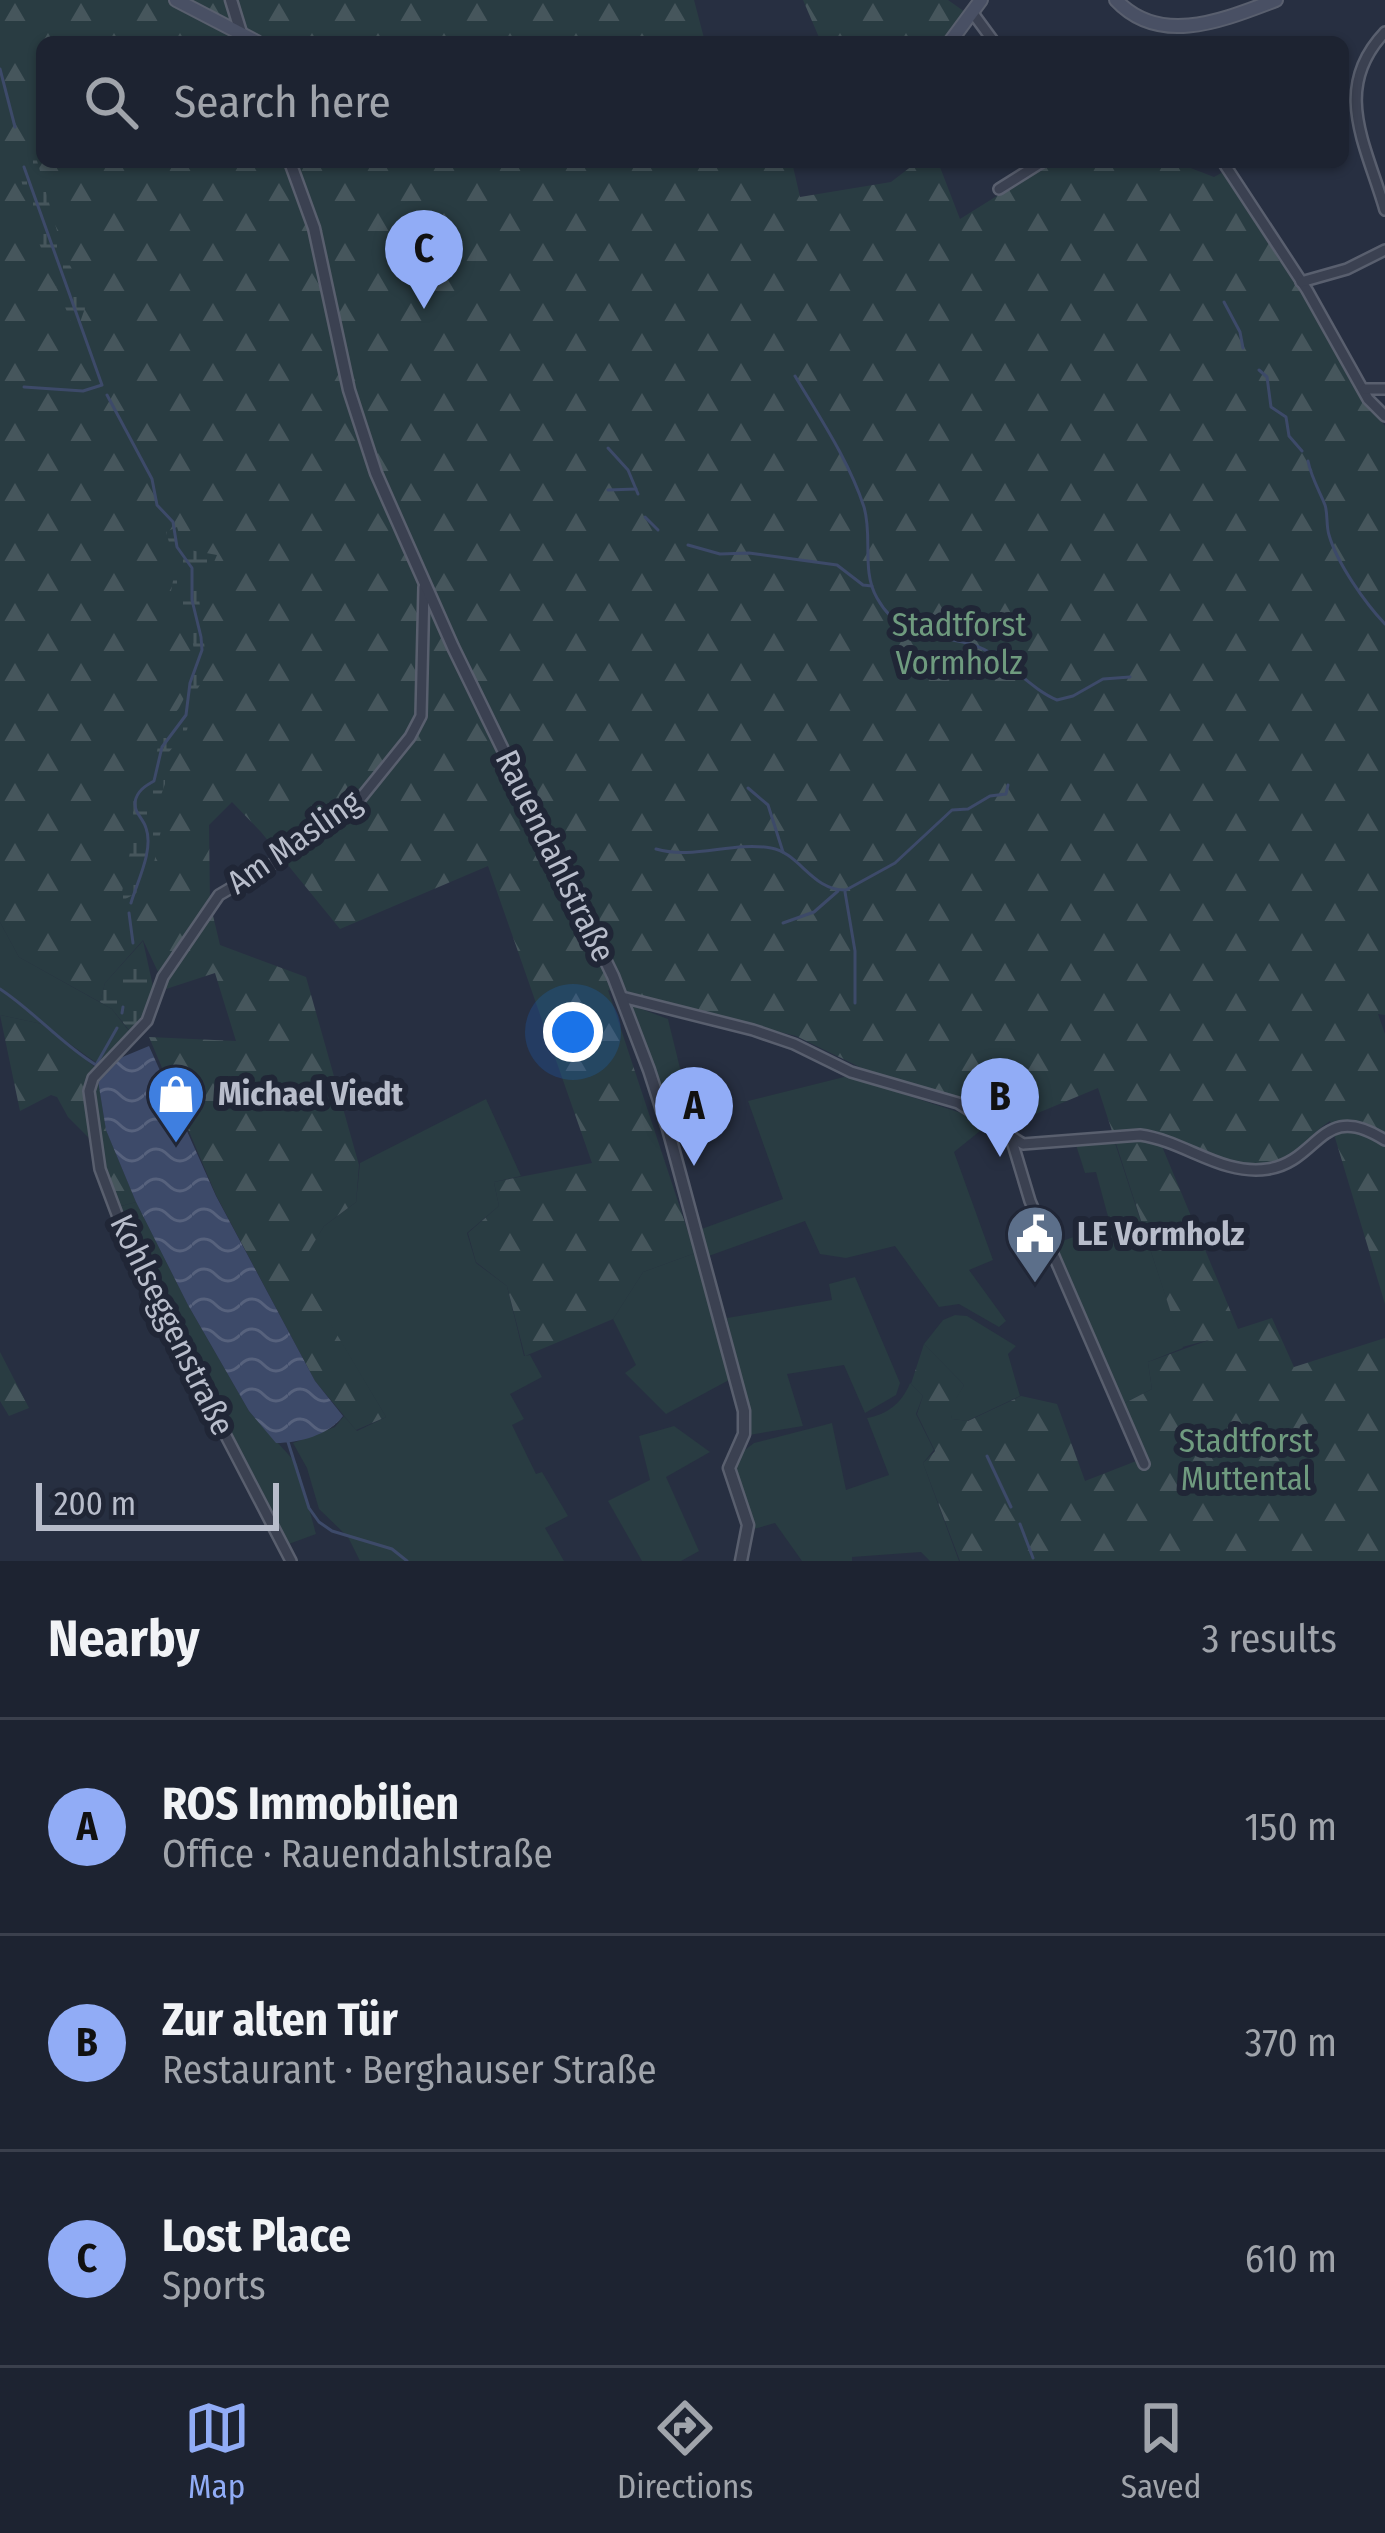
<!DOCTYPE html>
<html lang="en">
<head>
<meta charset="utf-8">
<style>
	body { margin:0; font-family:"Fira Sans Condensed",sans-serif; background:#2a2f3d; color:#f1f3f6 }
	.scale { position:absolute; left:36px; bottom:30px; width:243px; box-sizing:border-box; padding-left:12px; border:6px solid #b8bdcb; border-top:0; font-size:33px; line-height:42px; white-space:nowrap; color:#b8bdcb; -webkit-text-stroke:9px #202636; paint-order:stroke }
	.you { position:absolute; left:573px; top:1032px; width:42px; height:42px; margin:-30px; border:9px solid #fff; border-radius:50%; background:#1a73e8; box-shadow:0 0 0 18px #1a73e833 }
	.badge { display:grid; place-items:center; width:78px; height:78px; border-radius:50%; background:#91acf6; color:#111; font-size:39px; font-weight:700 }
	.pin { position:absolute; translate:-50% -99px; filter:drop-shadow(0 3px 6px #0008) }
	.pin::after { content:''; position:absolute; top:63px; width:42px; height:36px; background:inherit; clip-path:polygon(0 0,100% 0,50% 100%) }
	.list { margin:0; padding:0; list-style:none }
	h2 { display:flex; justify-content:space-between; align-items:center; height:156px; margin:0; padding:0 48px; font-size:51px }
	h2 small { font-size:39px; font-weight:400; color:#a0a4ab }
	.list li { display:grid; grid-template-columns:78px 1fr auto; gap:36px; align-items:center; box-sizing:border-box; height:216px; padding:0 48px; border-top:3px solid #3b404d }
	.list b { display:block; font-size:45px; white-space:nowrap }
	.list p { margin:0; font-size:39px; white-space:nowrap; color:#a0a4ab }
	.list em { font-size:39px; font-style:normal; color:#a0a4ab }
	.icon { flex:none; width:66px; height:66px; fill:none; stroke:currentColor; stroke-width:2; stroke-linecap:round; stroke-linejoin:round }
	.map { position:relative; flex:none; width:1385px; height:1561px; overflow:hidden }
	.search { position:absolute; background:#1d2331; box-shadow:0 3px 9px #0004; left:36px; right:36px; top:36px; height:132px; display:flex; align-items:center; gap:30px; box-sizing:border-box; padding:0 42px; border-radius:18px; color:#a0a4ab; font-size:45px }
	.sheet { height:804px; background:#1d2331 }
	nav { display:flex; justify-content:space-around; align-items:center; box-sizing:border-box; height:168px; border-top:3px solid #3b404d; background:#1d2331; font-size:33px; color:#a0a4ab }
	nav a { display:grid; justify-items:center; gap:6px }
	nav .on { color:#91acf6 }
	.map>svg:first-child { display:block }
</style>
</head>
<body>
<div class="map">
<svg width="1385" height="1561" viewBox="0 0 1385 1561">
	<defs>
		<pattern id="forest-firs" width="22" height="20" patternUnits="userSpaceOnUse" patternTransform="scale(3)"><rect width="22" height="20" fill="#293c42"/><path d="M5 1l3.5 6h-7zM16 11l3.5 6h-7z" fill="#46565c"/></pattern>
		<pattern id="wetland-marsh" width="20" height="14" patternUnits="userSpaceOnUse" patternTransform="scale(3)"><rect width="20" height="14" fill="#293c42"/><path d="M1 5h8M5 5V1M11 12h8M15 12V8" fill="none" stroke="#46565c"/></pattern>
		<pattern id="water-waves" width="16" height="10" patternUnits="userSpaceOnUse" patternTransform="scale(3)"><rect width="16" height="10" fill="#3d4a69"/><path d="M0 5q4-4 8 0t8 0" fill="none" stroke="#57627d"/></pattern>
	</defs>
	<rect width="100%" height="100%" fill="#272f41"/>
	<!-- grass -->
	<g fill="#293c42">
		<path d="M 0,922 L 19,957 L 112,1009 L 132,1035 L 109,1059 L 95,1062 L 42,1024 L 0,1015 Z"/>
		<path d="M 631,1005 L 668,1019 L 689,1105 L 670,1120 Z"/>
		<path d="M 848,1076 L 961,1113 L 985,1127 L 954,1152 L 993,1260 L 969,1270 L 1006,1321 L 999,1327 L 959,1304 L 939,1307 L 895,1246 L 846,1258 L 820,1254 L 805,1221 L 706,1257 L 699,1230 L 783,1199 L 748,1101 Z"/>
		<path d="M 486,1099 L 521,1176 L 494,1182 L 499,1206 L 467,1233 L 476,1263 L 507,1286 L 524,1356 L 530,1355 L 542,1377 L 510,1394 L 524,1419 L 512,1425 L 536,1474 L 542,1472 L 568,1516 L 545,1528 L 564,1561 L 360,1561 L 348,1537 L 319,1509 L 307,1468 L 293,1443 L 335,1427 L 344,1416 L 357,1431 L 386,1417 L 297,1269 L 324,1226 L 356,1202 L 360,1163 Z"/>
		<path d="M 1115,1143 L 1183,1348 L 1148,1362 L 1152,1389 L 1123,1404 L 1051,1245 L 1110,1224 L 1096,1172 L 1085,1173 L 1076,1145 Z"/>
		<path d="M 136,1202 L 188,1305 L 249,1411 L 297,1464 L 316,1534 L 286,1545 L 147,1279 L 117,1207 Z"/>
		<path d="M 695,1253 L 729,1380 L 666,1414 L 625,1373 L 636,1365 L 613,1319 L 643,1272 Z"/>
		<path d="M 855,1277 L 900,1383 L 896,1395 L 865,1413 L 844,1365 L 787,1374 L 803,1426 L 749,1435 L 747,1401 L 727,1318 L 832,1300 L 829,1284 Z"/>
		<path d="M 955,1315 L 967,1316 L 1016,1346 L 1008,1354 L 1020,1396 L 967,1421 L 952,1419 L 949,1409 L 964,1385 L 924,1344 L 943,1320 Z"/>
		<path d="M 910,1383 L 923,1396 L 916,1414 L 934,1450 L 923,1463 L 959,1561 L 930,1561 L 921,1552 L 852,1557 L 852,1561 L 802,1561 L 775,1523 L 754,1529 L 736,1475 L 737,1456 L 754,1443 L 832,1423 L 846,1490 L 889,1475 L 867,1418 C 888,1414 902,1403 910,1383 Z"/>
		<path d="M 674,1426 L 710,1452 L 666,1477 L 699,1551 L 681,1561 L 642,1561 L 608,1501 L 650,1480 L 639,1436 Z"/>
	</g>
	<!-- forest -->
	<g fill="url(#forest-firs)">
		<path d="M 0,0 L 694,0 L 705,42 L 42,42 L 42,162 L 792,162 L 800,197 L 891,182 L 917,162 L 938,162 L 960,219 L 1051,162 L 1175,162 L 1214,177 L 1225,171 L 1281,254 L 1356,389 L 1385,426 L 1385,1015 L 1378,1014 L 1385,1034 L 1385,1304 L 1330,1121 C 1313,1131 1302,1150 1286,1160 C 1245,1184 1192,1144 1156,1132 L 1238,1329 L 1272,1318 L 1294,1367 L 1385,1338 L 1385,1561 L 960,1561 L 923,1463 L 935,1451 L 917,1414 L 923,1396 L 911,1384 L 924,1344 L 964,1385 L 950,1409 L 952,1419 L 968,1421 L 1021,1396 L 1057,1404 L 1085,1481 L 1144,1458 L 1123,1404 L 1152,1389 L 1148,1362 L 1209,1340 L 1182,1347 L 1098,1088 L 1021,1120 L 994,1097 L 961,1098 L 876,1075 L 796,1036 L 608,990 L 695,1253 L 643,1272 L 613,1319 L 525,1356 L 507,1286 L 476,1262 L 468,1233 L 499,1206 L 494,1182 L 592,1163 L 488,866 L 340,929 L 261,832 L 232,802 L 209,825 L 210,903 L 220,945 L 306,977 L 359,1165 L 356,1202 L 324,1226 L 298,1269 L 386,1417 L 356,1430 L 315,1381 L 216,1195 L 149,1037 L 236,1041 L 215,973 L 166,989 L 143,940 L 105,983 L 100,1002 L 19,957 L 0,922 Z"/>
		<path d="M 803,0 L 948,0 L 965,12 L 942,42 L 821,42 Z"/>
		<path d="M 0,1015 L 42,1024 L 96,1068 L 106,1130 L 136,1202 L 117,1207 L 94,1143 L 68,1117 L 57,1097 L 51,1095 L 20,1111 Z"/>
		<path d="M 0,1352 L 29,1408 L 9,1416 L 0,1401 Z"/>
	</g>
	<!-- wetland -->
	<g fill="url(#wetland-marsh)">
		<path d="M 36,157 L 63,252 L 74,273 L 85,308 L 76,334 L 31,223 L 19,170 Z"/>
		<path d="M 177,527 L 184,549 L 217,555 L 199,598 L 205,651 L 202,682 L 196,691 L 187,730 L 165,757 L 165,784 L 155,812 L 163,821 L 149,886 L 120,902 L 134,832 L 132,789 C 165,767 151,750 166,722 C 169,716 176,713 179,708 C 200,670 198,643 180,606 L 169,601 L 176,566 L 166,532 Z"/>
		<path d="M 143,941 L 154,991 L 133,1035 L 112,1009 L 100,1002 L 105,983 Z"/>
	</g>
	<!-- water -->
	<path fill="url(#water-waves)" d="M 149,1046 L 216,1196 L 315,1381 L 343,1416 C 329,1435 299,1443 276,1443 L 249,1411 L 188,1305 L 136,1202 L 106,1130 L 96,1068 Z"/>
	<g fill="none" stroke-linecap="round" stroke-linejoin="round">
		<!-- stream -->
		<g stroke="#3d4a69" stroke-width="3">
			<path d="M 0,69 L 15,127"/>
			<path d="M 24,167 L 102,385 L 83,391 L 24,387"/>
			<path d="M 1224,302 L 1240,332 L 1243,348"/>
			<path d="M 1259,370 L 1267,377 L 1271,407 L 1286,417 L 1289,436 L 1302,451"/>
			<path d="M 795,376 C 820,418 849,461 864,507 C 873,537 861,570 877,598 C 905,648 949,630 989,652 C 1013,666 1033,690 1057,700 L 1073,696 L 1103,679 L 1130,677"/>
			<path d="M 107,395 L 152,479 L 157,505 L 173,522 L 177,547 L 192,568 L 192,600 L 201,637 L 202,650 L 190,683 L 186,715 L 162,747 L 154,781 C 145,786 137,791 135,802 C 134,813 143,818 146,828 C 154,850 137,882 131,903"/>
			<path d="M 608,448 L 628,470 L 638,494"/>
			<path d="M 1308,461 C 1311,477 1320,492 1325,505 C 1328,514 1326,526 1329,535 C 1337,563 1365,603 1385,624"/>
			<path d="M 608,490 L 636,489"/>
			<path d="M 645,517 L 658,530"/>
			<path d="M 688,545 L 720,554 L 749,553 L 837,565 L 863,585 L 872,586"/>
			<path d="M 748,788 L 768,805 L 783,852"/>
			<path d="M 656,849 C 694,860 732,841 771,848 C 800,853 812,891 846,890 L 895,863 L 952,810 L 968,809 L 990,796 L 1006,794 L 1008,785"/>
			<path d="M 845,892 L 855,951 L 855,1003"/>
			<path d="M 129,913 L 133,943"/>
			<path d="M 783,923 L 814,912 L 838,891"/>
			<path d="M 0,989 C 35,1012 61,1044 96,1065 L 117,1028"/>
			<path d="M 122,1013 L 123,1007"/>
			<path d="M 288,1442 L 309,1508 L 319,1522 L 332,1531 L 392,1549 L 407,1561"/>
			<path d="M 987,1456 L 1011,1507"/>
			<path d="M 1020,1524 L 1033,1558"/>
		</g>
		<defs>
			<g id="minor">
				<path d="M 972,12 L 994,42"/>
				<path d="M 1385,32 C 1331,89 1366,144 1385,210"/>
				<path d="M 1223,162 L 1307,290 L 1368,399 L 1385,416"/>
				<path d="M 999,189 L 1042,162"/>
				<path d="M 1301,282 L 1347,269 L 1385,250"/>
				<path d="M 1365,389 L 1385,389"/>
				<path d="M 622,997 L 753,1030 L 794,1044 L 851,1072 L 958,1103 L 1023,1144 L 1140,1135 C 1185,1141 1221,1176 1268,1169 C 1320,1161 1321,1099 1385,1140"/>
				<path d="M 1012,1141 L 1030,1201 L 1144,1464"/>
				<path d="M 291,1561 L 133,1257 L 100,1169 L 89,1091 L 93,1078 L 147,1021 L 163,977 L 219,895 L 279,860 L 356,804 L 410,737 L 421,716 L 424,587"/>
			</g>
			<g id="tertiary">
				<path d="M 231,0 L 243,39"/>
				<path d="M 290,162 L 314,228 L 349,390 L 376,473 L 453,647 L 613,976 L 649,1070 L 668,1129 L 744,1411 L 744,1434 L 729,1468 L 748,1525 L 741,1561"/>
			</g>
			<g id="secondary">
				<path d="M 176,0 L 257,42"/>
				<path d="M 1116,0 C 1160,47 1223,20 1276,0"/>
				<path d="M 950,42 L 981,0"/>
			</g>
		</defs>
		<!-- minor casing -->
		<use href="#minor" stroke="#595f6e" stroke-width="14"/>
		<!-- tertiary casing -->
		<use href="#tertiary" stroke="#595f6e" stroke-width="15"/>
		<!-- secondary casing -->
		<use href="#secondary" stroke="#595f6e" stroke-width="16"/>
		<!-- minor -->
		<use href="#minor" stroke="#3b4151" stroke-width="9"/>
		<!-- tertiary -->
		<use href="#tertiary" stroke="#3b4151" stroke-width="10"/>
		<!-- secondary -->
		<use href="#secondary" stroke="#495064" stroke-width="12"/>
	</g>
	<!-- icons -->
	<defs>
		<symbol id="shop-pin" viewBox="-11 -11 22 30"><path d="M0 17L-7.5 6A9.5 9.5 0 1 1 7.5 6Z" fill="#3f7fe0" stroke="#202636"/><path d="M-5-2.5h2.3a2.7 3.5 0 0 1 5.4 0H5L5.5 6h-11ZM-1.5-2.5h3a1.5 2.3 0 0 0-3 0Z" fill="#fff"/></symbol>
		<symbol id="civic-pin" viewBox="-11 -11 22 30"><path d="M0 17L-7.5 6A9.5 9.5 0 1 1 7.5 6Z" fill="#5c6f8a" stroke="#202636"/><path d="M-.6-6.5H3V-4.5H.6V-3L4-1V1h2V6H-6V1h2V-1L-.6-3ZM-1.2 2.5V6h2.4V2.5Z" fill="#fff"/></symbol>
	</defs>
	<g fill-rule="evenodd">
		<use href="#shop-pin" x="143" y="1061" width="66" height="90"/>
		<use href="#civic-pin" x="1002" y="1201" width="66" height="90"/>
	</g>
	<g text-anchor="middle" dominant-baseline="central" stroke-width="12" stroke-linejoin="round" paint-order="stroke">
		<!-- park labels -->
		<g font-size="33" fill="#6f9b7f" stroke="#202636">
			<text x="959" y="625">Stadtforst<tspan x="959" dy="38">Vormholz</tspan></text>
			<text x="1246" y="1441">Stadtforst<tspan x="1246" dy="38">Muttental</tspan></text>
		</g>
		<!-- street labels -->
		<g font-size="33" fill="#b8bdcb" stroke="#202636">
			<text transform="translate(294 842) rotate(-35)">Am Masling</text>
			<text transform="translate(555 856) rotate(64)">Rauendahlstraße</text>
			<text transform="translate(172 1325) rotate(64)">Kohlseggenstraße</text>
		</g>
		<!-- poi labels -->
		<g font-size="33" font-weight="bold" fill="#b8bdcb" stroke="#202636" text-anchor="start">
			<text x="218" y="1094">Michael Viedt</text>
			<text x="1077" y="1234">LE Vormholz</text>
		</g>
	</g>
</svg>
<div class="scale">200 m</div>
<div class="you"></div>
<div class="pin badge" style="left:694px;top:1166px">A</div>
<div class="pin badge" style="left:1000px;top:1157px">B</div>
<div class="pin badge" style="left:424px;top:309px">C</div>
<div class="search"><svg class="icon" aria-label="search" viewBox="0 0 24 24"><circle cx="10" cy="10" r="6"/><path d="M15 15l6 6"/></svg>Search here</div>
</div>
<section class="sheet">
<h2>Nearby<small>3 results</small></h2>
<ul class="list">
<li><span class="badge">A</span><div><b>ROS Immobilien</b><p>Office · Rauendahlstraße</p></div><em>150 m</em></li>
<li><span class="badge">B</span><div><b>Zur alten Tür</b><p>Restaurant · Berghauser Straße</p></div><em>370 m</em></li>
<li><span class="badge">C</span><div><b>Lost Place</b><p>Sports</p></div><em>610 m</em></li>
</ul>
</section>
<nav>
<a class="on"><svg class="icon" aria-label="map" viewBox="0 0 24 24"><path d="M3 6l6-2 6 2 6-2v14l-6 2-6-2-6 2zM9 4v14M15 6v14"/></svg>Map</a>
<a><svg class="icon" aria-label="directions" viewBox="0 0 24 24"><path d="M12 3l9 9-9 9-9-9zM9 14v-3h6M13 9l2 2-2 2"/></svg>Directions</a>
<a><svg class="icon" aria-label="saved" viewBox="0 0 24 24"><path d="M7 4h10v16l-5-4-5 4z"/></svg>Saved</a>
</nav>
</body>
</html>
